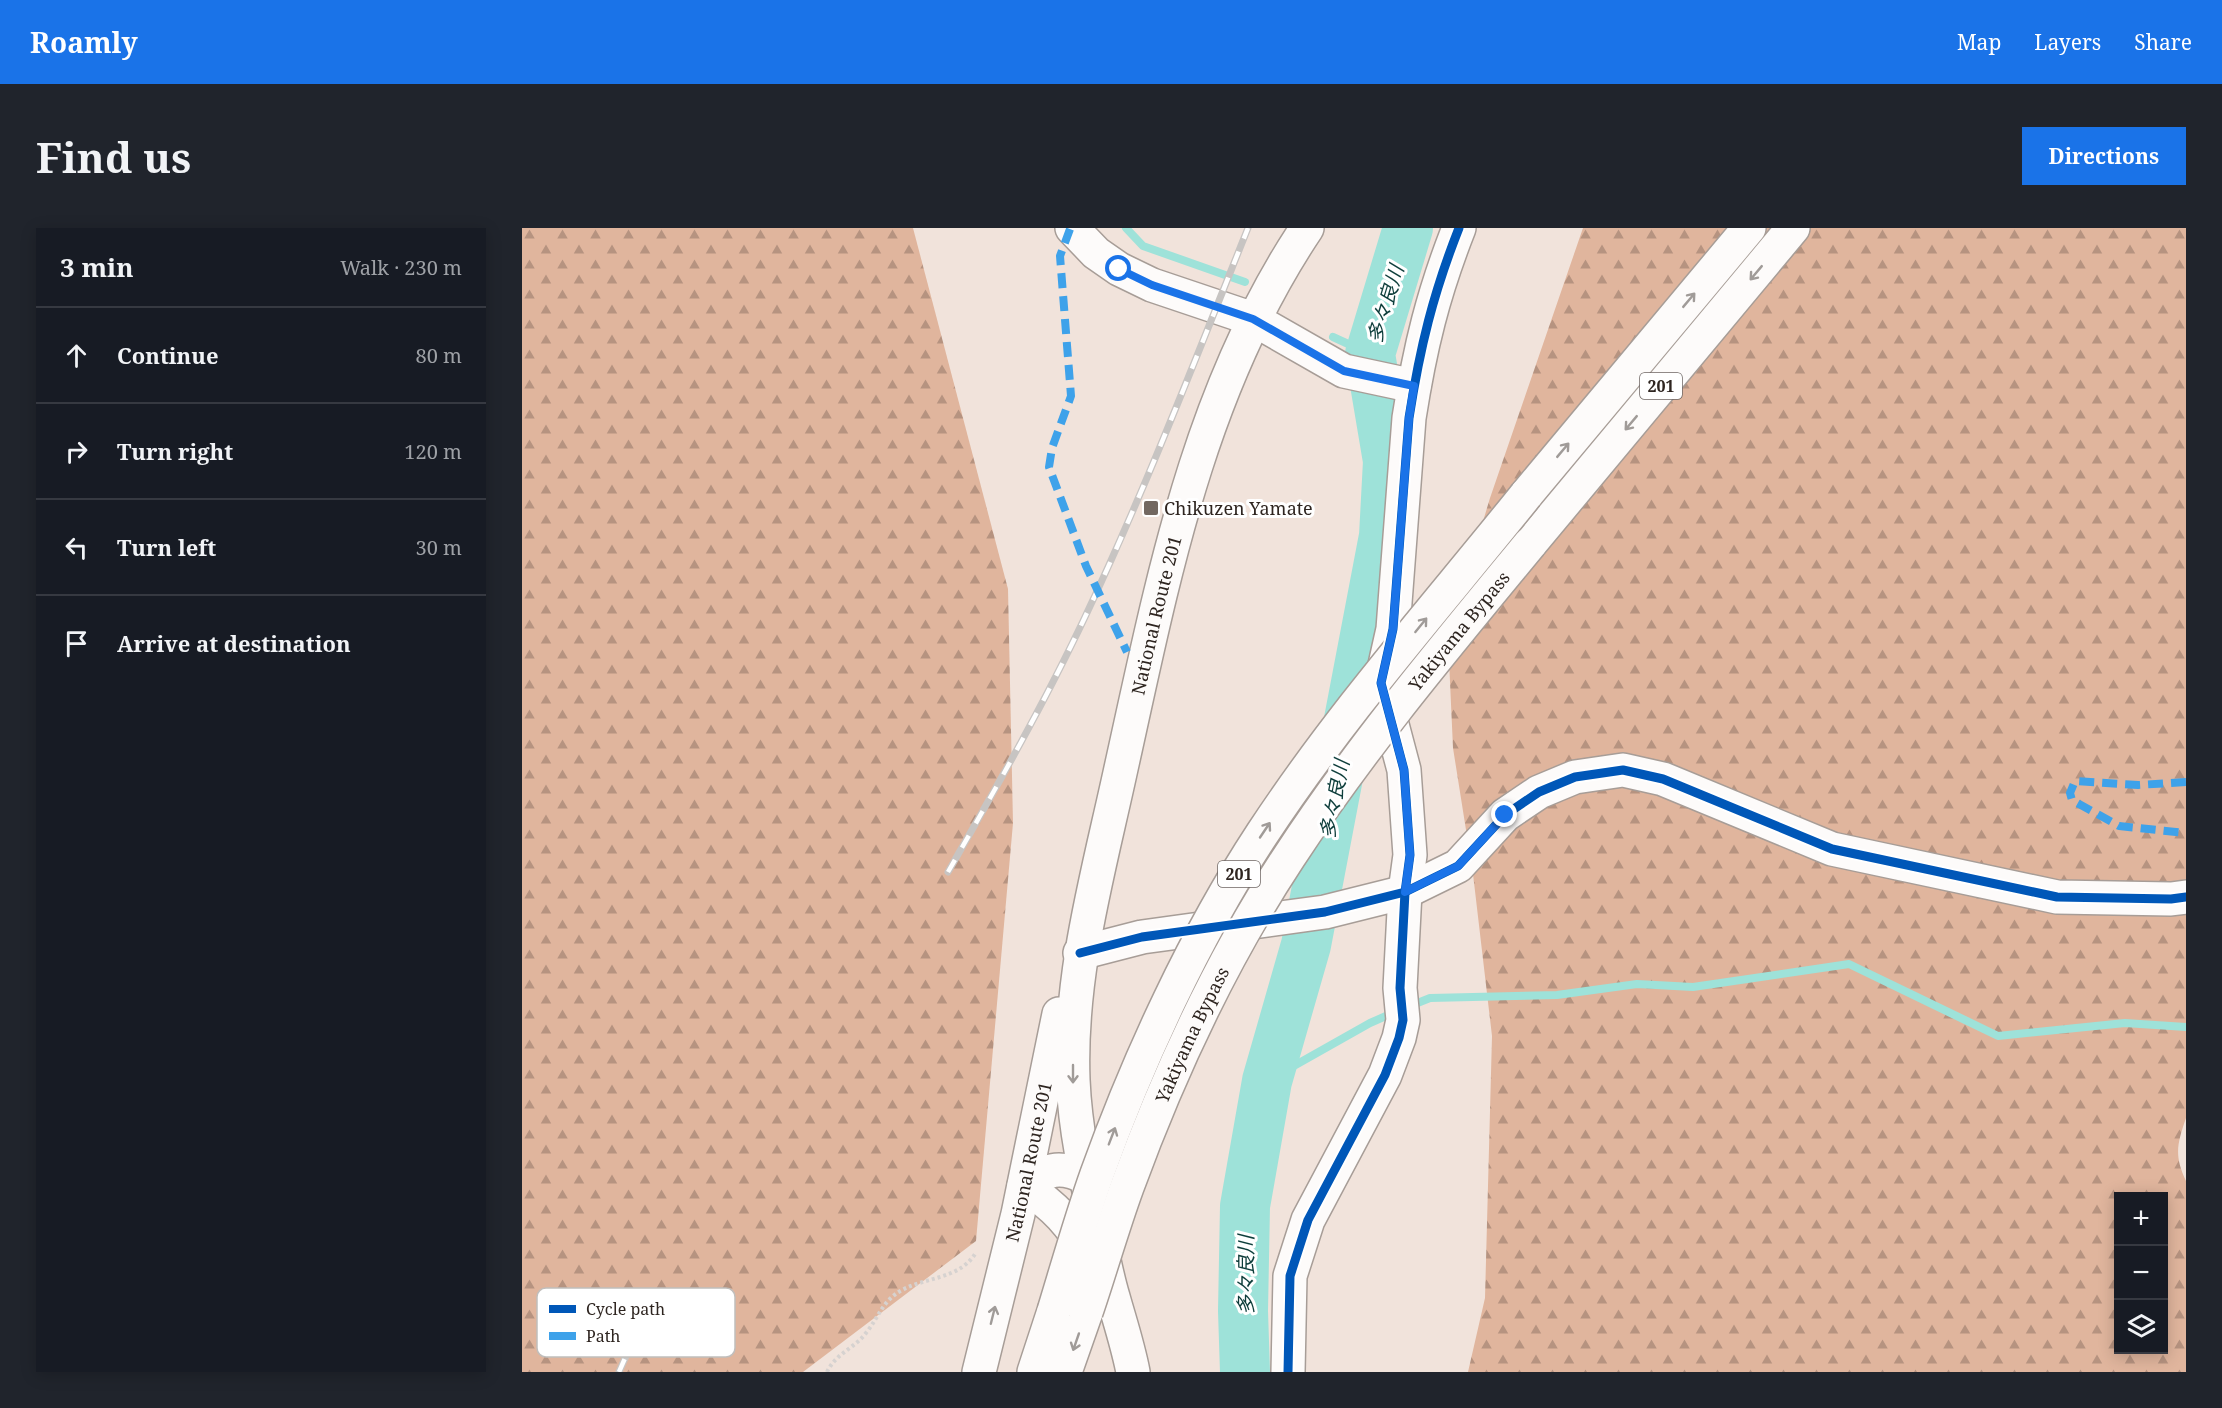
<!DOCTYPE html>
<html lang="en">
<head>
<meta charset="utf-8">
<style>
	body { margin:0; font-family:"Noto Serif","Noto Sans JP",serif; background:#20242c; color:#f1f3f6 }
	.controls { position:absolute; right:18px; bottom:18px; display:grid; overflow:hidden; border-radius:0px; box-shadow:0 3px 15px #0003 }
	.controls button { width:54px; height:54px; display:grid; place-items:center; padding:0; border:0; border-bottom:2px solid #363941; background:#171b24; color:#f1f3f6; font:30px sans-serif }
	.stop { position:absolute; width:18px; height:18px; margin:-14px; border:4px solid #1a73e8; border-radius:50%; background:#fff }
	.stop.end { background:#1a73e8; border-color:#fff; box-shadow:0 2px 6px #0008 }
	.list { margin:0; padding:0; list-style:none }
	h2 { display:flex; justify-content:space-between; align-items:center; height:78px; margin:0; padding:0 24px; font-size:26px }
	h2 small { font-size:20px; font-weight:400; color:#9ea1a6 }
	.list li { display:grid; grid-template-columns:39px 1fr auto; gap:18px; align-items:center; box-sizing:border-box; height:96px; padding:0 24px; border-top:2px solid #363941 }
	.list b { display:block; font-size:22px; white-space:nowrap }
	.list em { font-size:20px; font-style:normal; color:#9ea1a6 }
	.icon { flex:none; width:33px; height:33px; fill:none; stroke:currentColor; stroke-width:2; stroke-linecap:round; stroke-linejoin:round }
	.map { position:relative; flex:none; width:1664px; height:1144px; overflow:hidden; border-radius:0px }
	header { display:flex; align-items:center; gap:36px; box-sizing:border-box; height:84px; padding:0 30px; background:#1a73e8; color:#fff }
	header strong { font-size:28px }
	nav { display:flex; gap:33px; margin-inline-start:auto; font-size:21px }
	.intro { display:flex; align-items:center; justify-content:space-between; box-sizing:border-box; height:144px; padding:0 36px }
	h1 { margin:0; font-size:42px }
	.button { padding:15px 27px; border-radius:0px; background:#1a73e8; color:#fff; font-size:21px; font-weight:700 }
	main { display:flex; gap:36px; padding:0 36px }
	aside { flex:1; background:#171b24; border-radius:0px; box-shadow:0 3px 15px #0003 }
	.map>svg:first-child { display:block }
</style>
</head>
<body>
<header>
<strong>Roamly</strong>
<nav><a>Map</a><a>Layers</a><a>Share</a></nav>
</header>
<div class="intro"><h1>Find us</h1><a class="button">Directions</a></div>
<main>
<aside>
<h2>3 min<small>Walk · 230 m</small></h2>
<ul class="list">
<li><svg class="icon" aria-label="ahead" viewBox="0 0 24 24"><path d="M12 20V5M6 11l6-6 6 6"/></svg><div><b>Continue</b></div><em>80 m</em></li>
<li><svg class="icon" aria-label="right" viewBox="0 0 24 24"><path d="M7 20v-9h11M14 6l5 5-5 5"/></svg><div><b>Turn right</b></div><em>120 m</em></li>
<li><svg class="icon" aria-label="left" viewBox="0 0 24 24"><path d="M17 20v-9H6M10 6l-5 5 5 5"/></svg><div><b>Turn left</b></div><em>30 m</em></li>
<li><svg class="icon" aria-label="arrive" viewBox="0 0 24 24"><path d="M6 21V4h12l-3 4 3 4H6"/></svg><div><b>Arrive at destination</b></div></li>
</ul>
</aside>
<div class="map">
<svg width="1664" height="1144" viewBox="0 0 1664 1144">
	<defs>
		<pattern id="forest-firs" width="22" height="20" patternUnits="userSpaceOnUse" patternTransform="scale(1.5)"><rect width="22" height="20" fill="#e0b59d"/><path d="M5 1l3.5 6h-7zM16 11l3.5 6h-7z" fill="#b69380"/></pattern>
	</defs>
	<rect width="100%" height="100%" fill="#f1e3db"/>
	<!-- forest -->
	<g fill="url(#forest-firs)" fill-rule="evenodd">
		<path d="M 0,0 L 391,0 L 486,361 L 491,595 L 454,1013 L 281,1144 L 0,1144 Z"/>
		<path d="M 1061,0 L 1664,0 L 1664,890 C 1655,916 1652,928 1664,953 L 1664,1144 L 946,1144 L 963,1070 L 970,808 L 951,646 L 931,520 L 926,410 L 968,270 ZM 1596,968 L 1642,968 L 1642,1122 L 1596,1122 Z"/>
	</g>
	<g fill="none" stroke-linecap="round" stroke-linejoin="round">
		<!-- stream -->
		<g stroke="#9ee2d9" stroke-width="8">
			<path d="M 604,0 L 621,18 L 723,54"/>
			<path d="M 811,109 L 848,126"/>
			<path d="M 888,778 L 908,770 L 1035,767 L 1115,756 L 1171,759 L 1327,736 L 1476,808 L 1603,795 L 1664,799"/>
			<path d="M 745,853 L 848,795 L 873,784"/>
		</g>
		<!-- river -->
		<path stroke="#9ee2d9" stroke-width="50" d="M 723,1144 L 721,1083 L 723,978 L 745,853 L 784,717 L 862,308 L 866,233 L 848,126 L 886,0"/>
		<defs>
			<g id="minor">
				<path d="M 550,0 L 574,25 L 597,41 L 630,57 L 731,91 L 822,143 L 892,158"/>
				<path d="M 558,725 L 620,709 L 803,684 L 883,664 L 936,638 L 983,587 L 1017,564 L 1053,549 L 1101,542 L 1141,551 L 1310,621 L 1535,669 L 1649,671 L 1664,669"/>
				<path d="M 766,1144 L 768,1048 L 786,992 L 863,847 L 877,810 L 881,792 L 878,760 L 883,664 L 888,627 L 882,542 L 859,455 L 871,401 L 887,190 C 898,119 911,66 937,0"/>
			</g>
			<g id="highway">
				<path d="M 1004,267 L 1227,0"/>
				<path d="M 1008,316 L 1271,0"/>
				<path d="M 563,949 C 535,936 526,942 502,958 C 534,979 548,995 568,1028"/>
				<path id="s1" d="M 457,1144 L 496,986 L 537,786"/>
				<path d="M 512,1144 L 532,1083"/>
				<path d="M 543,1144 L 564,1084"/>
				<path id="s2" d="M 611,1144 C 606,1118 598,1094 591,1069 C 584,1046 580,1022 575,999 C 564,951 553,901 551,852 C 547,747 576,646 598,545 C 640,356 675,164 785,0"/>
			</g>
		</defs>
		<!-- minor casing -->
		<use href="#minor" stroke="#a79d97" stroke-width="36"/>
		<!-- highway casing -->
		<use href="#highway" stroke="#a79d97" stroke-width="36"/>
		<!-- path -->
		<path stroke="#d6d2d0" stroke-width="4" stroke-dasharray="3 3" stroke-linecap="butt" d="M 305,1144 C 314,1125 333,1120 344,1105 C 357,1089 360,1073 380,1062 C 404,1049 437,1051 453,1026"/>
		<!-- minor -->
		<use href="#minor" stroke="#fdfbfa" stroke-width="33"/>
		<!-- highway -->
		<use href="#highway" stroke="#fdfbfa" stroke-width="33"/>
		<defs>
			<g id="rail">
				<path d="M 426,644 C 474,560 522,476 563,389 C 623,262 674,130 726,0"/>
				<path d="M 97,1144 L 104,1128"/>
			</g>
		</defs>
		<!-- rail casing -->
		<use href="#rail" stroke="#c7c4c2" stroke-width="7"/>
		<!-- rail -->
		<use href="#rail" stroke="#fff" stroke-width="4.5" stroke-dasharray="14" stroke-linecap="butt"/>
		<defs>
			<g id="highway-bridge">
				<path d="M 532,1083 C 546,1037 559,991 575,946 C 616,832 673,708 740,606 C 818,487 915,378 1004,267"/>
				<path id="s3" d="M 564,1084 C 578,1043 590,1000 605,959 C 646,847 701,729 767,629 C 839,519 924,418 1008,316"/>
			</g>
		</defs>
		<!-- highway-bridge casing -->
		<use href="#highway-bridge" stroke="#a79d97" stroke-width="36" stroke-linecap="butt"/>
		<!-- highway-bridge -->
		<use href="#highway-bridge" stroke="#fdfbfa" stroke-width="33"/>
		<!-- quiet -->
		<g stroke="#3ea2ea" stroke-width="8" stroke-dasharray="15 8" stroke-linecap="butt">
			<path d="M 548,1 L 538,28 L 549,168 L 530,220 L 527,239 L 564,338 L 605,424"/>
			<path d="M 1664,554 L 1616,557 L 1553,553 L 1548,565 L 1550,572 L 1597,598 L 1664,605"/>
		</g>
		<defs>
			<g id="cycleway">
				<path d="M 558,725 L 620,709 L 803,684 L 883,664 L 936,638 L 983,587 L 1017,564 L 1053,549 L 1101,542 L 1141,551 L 1310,621 L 1535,669 L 1649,671 L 1664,669"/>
				<path d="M 766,1144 L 768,1048 L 786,992 L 863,847 L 877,810 L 881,792 L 878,760 L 883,664 L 888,627 L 882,542 L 859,455 L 871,401 L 887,190 C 898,119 911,66 937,0"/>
			</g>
		</defs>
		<!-- cycleway casing -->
		<use href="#cycleway" stroke="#fff" stroke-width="13"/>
		<!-- cycleway -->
		<use href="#cycleway" stroke="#0057b8" stroke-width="9"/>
	</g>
	<!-- one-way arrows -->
	<defs><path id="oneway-shaft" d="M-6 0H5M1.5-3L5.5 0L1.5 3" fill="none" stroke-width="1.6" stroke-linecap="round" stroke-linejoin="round" transform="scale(1.5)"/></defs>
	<g stroke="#a09b98">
		<use href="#oneway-shaft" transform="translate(1234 45) rotate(130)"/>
		<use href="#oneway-shaft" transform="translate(1167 72) rotate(-50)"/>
		<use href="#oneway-shaft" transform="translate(1109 195) rotate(130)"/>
		<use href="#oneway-shaft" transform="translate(1041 222) rotate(-50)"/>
		<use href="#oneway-shaft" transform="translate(899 397) rotate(-51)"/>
		<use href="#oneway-shaft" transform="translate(743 602) rotate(-56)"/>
		<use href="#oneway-shaft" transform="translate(551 846) rotate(90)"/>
		<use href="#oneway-shaft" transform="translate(590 908) rotate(-69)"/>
		<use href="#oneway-shaft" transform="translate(471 1087) rotate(-76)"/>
		<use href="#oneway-shaft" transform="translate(554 1114) rotate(109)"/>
	</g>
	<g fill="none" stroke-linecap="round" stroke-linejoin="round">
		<!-- route -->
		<path stroke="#1a73e8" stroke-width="8" d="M 597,41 L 630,57 L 731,91 L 822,143 L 892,158 L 887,190 L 871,401 L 859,455 L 882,542 L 888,627 L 883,664 L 936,638 L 983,587"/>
	</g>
	<!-- markers -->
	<rect fill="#726861" stroke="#fff" stroke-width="2" x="621" y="272" width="16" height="16" rx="3"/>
	<g text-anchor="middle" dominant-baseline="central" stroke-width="6" stroke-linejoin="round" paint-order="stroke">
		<!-- shield labels -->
		<g fill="#fff" stroke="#6d6663" stroke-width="1.5">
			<rect x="1118" y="145" width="42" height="26" rx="4.5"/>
			<rect x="696" y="633" width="42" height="26" rx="4.5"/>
		</g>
		<g font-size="16" font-weight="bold" fill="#2e2520">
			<text x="1139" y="158">201</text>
			<text x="717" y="646">201</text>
		</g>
		<!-- poi labels -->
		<g font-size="18" fill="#2e2520" stroke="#fff" text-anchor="start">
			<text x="642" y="280">Chikuzen Yamate</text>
		</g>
		<!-- street labels -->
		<g font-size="18" fill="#2e2520" stroke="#fff">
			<text stroke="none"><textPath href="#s2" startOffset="772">National Route 201</textPath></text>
			<text stroke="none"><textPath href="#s3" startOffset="783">Yakiyama Bypass</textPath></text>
			<text stroke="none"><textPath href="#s3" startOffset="297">Yakiyama Bypass</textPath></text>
			<text stroke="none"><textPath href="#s1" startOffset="216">National Route 201</textPath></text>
		</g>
		<!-- water labels -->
		<g font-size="20" font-style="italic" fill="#0e3e3b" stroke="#fff">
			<text transform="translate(863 76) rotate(-73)">多々良川</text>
			<text transform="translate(812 571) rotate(-79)">多々良川</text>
			<text transform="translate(723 1047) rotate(-90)">多々良川</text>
		</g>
	</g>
	<!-- legend -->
	<rect x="15" y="1060" width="198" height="69" rx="9" fill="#fff" stroke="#c0bebc" stroke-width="1.5"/>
	<rect x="27" y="1077" width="27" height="8" fill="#0057b8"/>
	<rect x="27" y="1104" width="27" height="8" fill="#3ea2ea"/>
	<g font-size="16" fill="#2e2520">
		<text x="64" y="1087">Cycle path</text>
		<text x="64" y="1114">Path</text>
	</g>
</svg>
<div class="controls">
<button>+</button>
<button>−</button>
<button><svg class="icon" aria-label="layers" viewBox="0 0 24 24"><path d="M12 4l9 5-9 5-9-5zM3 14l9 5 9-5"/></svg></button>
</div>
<div class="stop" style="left:597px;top:41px"></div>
<div class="stop end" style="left:983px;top:587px"></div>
</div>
</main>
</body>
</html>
